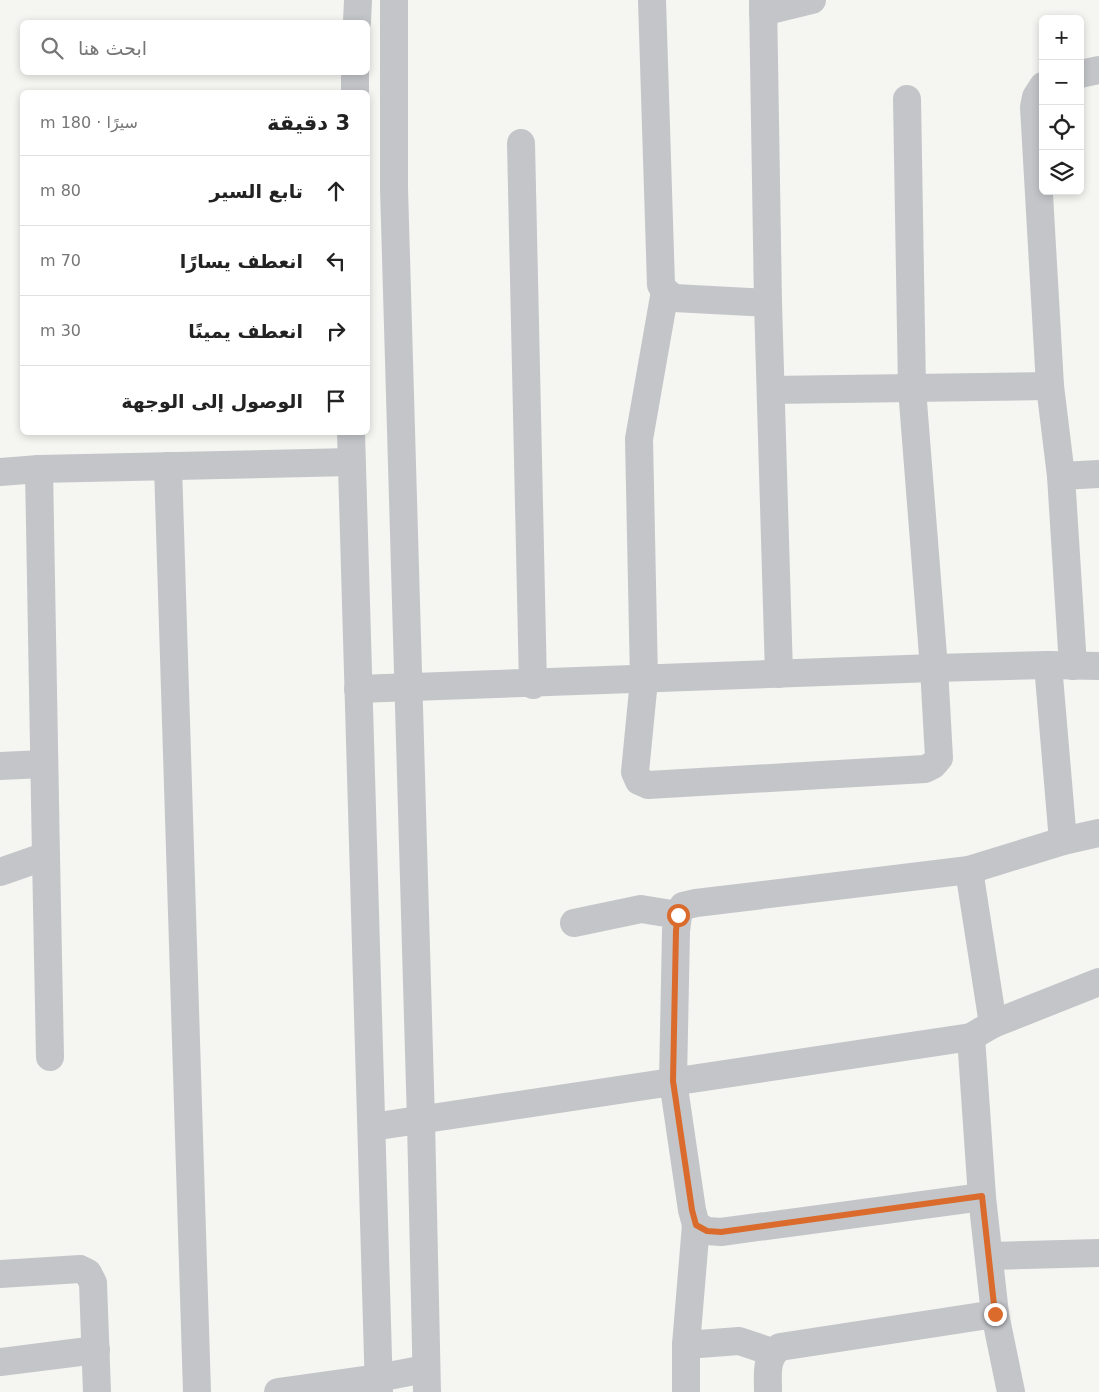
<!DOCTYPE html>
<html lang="ar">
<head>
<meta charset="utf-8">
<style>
	body { margin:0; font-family:"DejaVu Sans","Noto Naskh Arabic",sans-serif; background:#f6f6f6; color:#222; direction:rtl }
	.controls { position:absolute; right:15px; top:15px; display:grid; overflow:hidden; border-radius:8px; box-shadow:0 2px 8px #0003 }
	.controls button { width:45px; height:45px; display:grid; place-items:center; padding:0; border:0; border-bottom:1px solid #e0e0e0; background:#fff; color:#222; font:25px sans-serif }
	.stop { position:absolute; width:15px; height:15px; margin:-11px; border:4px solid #da6b2c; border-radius:50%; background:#fff }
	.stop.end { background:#da6b2c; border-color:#fff; box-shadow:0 1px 5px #0008 }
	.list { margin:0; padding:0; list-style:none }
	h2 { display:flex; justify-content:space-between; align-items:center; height:65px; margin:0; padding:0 20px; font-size:21px }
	h2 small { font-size:16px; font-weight:400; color:#767676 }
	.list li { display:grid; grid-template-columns:32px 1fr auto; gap:15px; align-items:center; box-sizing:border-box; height:70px; padding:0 20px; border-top:1px solid #e0e0e0 }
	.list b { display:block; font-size:19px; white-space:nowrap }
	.list em { font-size:16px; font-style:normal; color:#767676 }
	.icon { flex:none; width:28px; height:28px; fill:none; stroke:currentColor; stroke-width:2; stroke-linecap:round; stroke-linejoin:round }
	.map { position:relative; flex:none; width:1099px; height:1392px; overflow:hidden; direction:ltr }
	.search { position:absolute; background:#fff; box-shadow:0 2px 8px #0003; left:20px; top:20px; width:350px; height:55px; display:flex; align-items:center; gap:12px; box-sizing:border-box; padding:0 18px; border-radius:8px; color:#767676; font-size:19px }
	.panel { position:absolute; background:#fff; box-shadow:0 2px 8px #0003; left:20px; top:90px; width:350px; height:345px; border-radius:8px; direction:rtl }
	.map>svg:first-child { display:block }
</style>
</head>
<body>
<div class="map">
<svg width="1099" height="1392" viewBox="0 0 1099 1392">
	<rect width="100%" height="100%" fill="#f5f5f1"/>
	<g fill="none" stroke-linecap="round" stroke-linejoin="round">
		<!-- minor -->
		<g stroke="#c3c5c9" stroke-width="28">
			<path d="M 394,0 L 394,188 L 421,1121 L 427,1392"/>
			<path d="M 652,0 L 661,285 L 665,291 L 674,298 L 768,303"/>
			<path d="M 763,0 L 768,303 L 779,674"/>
			<path d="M 763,12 L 812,0"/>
			<path d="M 357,22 L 358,0"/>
			<path d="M 1080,74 L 1099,70"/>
			<path d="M 1043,86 L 1036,97 L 1034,107 L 1050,386 L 1061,476 L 1099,474"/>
			<path d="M 355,92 L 355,72"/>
			<path d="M 521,143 L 533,685"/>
			<path d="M 665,291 L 639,439 L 644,680 L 635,772 L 639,781 L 648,785 L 925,769 L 933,765 L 939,758 L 934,668 L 912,389 L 907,99"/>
			<path d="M 771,390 L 1050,386"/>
			<path d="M 351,432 L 379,1392"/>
			<path d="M 168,466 L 197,1392"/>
			<path d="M 0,472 L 39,469 L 351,462"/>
			<path d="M 1061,476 L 1073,666"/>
			<path d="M 1048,665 L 1063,841"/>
			<path d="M 358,689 L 934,668 L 1048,665 L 1099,666"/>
			<path d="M 0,766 L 43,764"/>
			<path d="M 46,856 L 50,1057"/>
			<path d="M 969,870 L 993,1024"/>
			<path d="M 0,872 L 46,856 L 39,469"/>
			<path d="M 574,923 L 641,909 L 678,915"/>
			<path d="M 971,1037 L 982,1197 L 995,1314 L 1011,1392"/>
			<path d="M 372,1127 L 971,1037 L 993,1024 L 1099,982"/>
			<path d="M 982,1197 L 721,1232 L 707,1231 L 696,1225 L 692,1210 L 673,1081 L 676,931 L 678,915 L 683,906 L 696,903 L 969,870 L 1063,841 L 1099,833"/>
			<path d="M 989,1256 L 1099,1253"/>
			<path d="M 0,1274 L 80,1269 L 88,1273 L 93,1283 L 97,1392"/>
			<path d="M 686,1345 L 739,1341 L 772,1352"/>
			<path d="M 0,1362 L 96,1350"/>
			<path d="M 278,1392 L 378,1378 L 425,1369"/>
			<path d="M 686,1392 L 686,1345 L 696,1225"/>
			<path d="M 768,1392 C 768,1375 765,1357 780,1347 L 995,1314"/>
		</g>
	</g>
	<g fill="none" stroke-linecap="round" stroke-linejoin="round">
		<!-- route -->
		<path stroke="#da6b2c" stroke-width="6" d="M 678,915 L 676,930 L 673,1081 L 692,1210 L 696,1225 L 707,1231 L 721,1232 L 982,1196 L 995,1314"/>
	</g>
</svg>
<div class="controls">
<button>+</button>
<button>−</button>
<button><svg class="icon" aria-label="locate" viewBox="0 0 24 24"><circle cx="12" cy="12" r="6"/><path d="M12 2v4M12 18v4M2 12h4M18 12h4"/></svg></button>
<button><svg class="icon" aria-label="layers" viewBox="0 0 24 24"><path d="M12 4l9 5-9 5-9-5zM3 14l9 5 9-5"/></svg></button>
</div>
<div class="stop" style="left:678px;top:915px"></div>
<div class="stop end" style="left:995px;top:1314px"></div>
<div class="search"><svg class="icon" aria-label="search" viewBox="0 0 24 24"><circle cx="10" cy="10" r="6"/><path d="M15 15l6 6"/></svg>ابحث هنا</div>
<section class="panel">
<h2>3 دقيقة<small>سيرًا · 180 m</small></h2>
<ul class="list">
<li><svg class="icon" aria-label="ahead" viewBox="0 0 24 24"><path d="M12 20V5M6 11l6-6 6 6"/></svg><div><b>تابع السير</b></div><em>80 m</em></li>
<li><svg class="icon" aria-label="left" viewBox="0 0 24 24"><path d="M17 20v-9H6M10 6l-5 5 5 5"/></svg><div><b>انعطف يسارًا</b></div><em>70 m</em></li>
<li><svg class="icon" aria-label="right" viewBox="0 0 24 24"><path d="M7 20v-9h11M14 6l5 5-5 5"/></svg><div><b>انعطف يمينًا</b></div><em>30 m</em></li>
<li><svg class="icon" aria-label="arrive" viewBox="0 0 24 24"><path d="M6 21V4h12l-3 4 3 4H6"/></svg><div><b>الوصول إلى الوجهة</b></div></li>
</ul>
</section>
</div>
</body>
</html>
